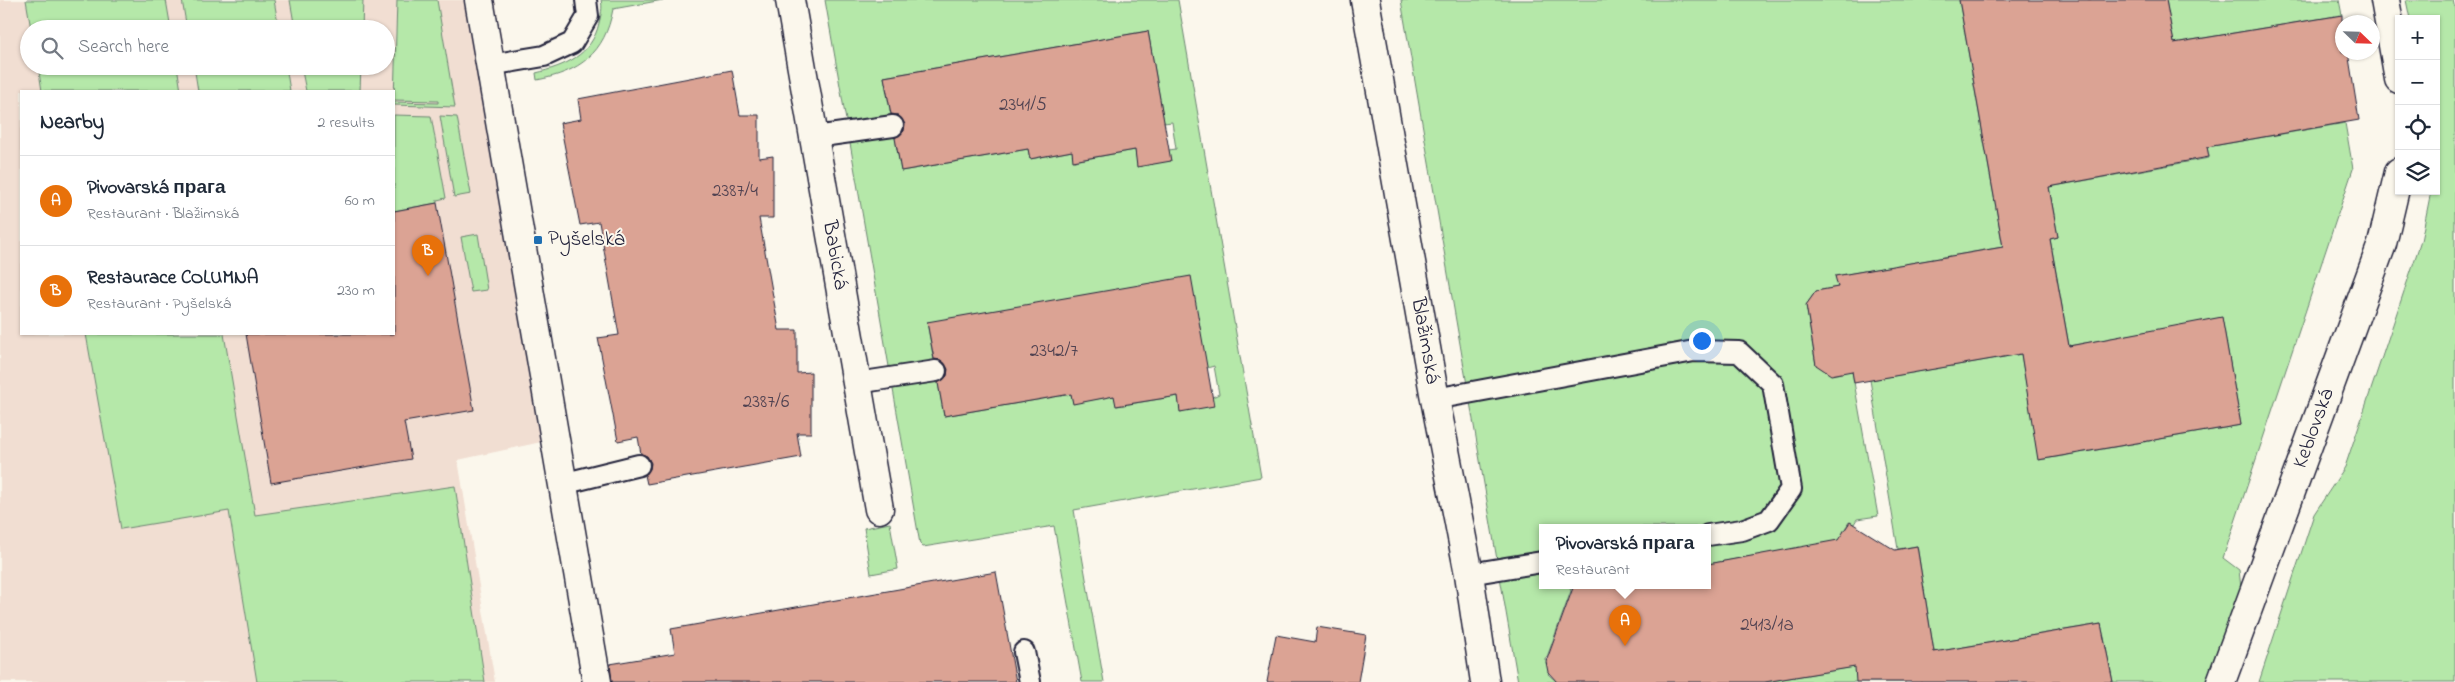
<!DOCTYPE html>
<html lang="en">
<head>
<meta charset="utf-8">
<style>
	body { margin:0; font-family:"Indie Flower",sans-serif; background:#f6f6f7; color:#1f2937 }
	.controls { position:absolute; right:15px; top:15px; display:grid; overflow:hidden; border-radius:0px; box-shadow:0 1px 4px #0004 }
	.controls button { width:45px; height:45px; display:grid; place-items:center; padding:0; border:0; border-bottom:1px solid #e0e1e3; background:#fff; color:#1f2937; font:25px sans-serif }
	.compass { position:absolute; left:2335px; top:15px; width:45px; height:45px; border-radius:50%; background:#fff; box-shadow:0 1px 4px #0004; rotate:113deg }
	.you { position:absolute; left:1701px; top:340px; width:18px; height:18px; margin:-12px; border:4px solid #fff; border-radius:50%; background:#1a73e8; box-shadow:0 0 0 8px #1a73e833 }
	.badge { display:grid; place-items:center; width:32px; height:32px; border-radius:50%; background:#1f6fb2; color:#fff; font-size:16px; font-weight:700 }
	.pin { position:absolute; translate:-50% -41px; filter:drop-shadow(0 1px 2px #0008) }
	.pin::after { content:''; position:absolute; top:26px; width:18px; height:15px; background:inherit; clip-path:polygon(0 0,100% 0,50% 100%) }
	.popup { position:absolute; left:1539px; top:524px; width:172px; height:65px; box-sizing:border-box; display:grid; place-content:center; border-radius:0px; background:#fff; filter:drop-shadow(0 1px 4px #0005); font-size:16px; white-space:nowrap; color:#747a83 }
	.popup b { font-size:19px; color:#1f2937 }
	.popup::after { content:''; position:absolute; left:50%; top:100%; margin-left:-10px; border:10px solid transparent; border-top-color:#fff }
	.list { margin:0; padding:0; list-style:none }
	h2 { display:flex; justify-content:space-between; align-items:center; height:65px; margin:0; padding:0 20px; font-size:21px }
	h2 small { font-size:16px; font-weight:400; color:#747a83 }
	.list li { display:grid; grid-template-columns:32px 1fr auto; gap:15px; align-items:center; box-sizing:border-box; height:90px; padding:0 20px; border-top:1px solid #e0e1e3 }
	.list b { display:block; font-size:19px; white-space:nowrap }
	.list p { margin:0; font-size:16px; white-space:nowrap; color:#747a83 }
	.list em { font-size:16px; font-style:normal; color:#747a83 }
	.icon { flex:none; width:28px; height:28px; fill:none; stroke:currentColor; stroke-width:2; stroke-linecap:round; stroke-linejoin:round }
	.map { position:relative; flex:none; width:2455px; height:682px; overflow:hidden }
	.search { position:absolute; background:#fff; box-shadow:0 1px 4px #0004; left:20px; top:20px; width:375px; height:55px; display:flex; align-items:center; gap:12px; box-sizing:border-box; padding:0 18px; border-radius:28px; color:#747a83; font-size:19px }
	.panel { position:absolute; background:#fff; box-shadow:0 1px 4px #0004; left:20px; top:90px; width:375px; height:245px; border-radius:0px }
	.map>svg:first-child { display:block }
</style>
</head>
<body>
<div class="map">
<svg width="2455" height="682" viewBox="0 0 2455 682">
	<rect width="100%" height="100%" fill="#fbf7ec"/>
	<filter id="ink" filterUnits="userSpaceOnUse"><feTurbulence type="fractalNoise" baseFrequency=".02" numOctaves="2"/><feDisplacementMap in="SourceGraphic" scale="10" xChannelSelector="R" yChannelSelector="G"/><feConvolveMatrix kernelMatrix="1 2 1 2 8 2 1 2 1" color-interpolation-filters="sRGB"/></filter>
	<g filter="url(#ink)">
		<!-- built -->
		<path fill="#f1ded2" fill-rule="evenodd" d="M 0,0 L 495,0 L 569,436 L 458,460 L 495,682 L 0,682 ZM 29,29 L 386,29 L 386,66 L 29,66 ZM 21,91 L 394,91 L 394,334 L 21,334 Z"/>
		<!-- green -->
		<g fill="#b5e8a9" stroke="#6c8572" fill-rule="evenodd">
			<path d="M 26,0 L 166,0 L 171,29 L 31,29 Z"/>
			<path d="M 182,0 L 274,0 L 279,29 L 187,29 Z"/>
			<path d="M 290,0 L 363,0 L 362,29 L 295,29 Z"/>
			<path d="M 397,0 L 437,0 L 455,107 L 394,105 L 394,102 L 438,103 L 438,101 L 394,100 Z"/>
			<path d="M 601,0 L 663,0 L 613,9 C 605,53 580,72 537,80 L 536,73 C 565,66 592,55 599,23 C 601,15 603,8 601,0 Z"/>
			<path d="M 825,0 L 1178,0 L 1261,477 L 1074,510 L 1104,682 L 1082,682 L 1054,526 L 923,547 L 920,544 ZM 1148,31 L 1164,123 L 1172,122 L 1176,149 L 1169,150 L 1138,167 L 1135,150 L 1074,161 L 1072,151 L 1030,159 L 1028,149 L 901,171 L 884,77 ZM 927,322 L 1207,368 L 1214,366 L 1219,394 L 1181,412 L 1178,396 L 1117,406 L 1114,396 L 1073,403 L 1071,394 L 944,416 Z"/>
			<path d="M 1401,0 L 1959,0 L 2003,247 L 1836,276 L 1838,287 L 1816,291 L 1806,305 L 1816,365 L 1852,371 L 1878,516 L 1857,519 L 1854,524 L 1849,522 L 1843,532 L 1847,535 L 1845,540 L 1708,564 L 1708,527 L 1542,527 L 1542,585 L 1579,585 L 1573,589 L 1570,589 L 1571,591 L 1547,657 L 1545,658 L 1545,660 L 1548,660 L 1550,671 L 1548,674 L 1557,682 L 1518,682 Z"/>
			<path d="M 2166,0 L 2339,0 L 2342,15 L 2174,43 Z"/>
			<path d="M 2406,0 L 2453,0 L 2455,9 L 2455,682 L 2259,682 L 2314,514 L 2345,467 L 2421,241 L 2431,191 L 2436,191 L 2436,19 L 2410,19 Z"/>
			<path d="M 38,66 L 177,66 L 181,91 L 42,91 Z"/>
			<path d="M 194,66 L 286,66 L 290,91 L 198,91 Z"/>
			<path d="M 301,66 L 361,66 L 360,91 L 306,91 Z"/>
			<path d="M 394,115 L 431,116 L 446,198 L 437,200 L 437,203 L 394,211 Z"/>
			<path d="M 440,116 L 457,117 L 471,194 L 454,197 Z"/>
			<path d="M 2345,123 L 2353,169 L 2223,558 L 2239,570 L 2242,598 L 2208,682 L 2113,682 L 2101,624 L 1934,652 L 1917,546 L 1898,549 L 1870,380 L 2021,354 L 2039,460 L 2241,425 L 2222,318 L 2069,346 L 2050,239 L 2058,237 L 2049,187 L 2209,158 L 2207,147 Z"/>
			<path d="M 478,234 L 487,290 L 471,292 L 461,237 Z"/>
			<path d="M 86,334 L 224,334 L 255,515 L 455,486 L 485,682 L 257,682 L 229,511 L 121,529 Z"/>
			<path d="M 890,523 L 898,569 L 871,574 L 864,528 Z"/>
			<path d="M 1901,659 L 1906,682 L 1765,682 Z"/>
		</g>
		<!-- building -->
		<g fill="#dba394" stroke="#22223b">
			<path d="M 1959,0 L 2166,0 L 2174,43 L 2342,15 L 2342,52 L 2348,52 L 2359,120 L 2207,147 L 2209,157 L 2049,187 L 2058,237 L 2050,239 L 2069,346 L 2222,317 L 2241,425 L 2038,460 L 2021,354 L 1854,383 L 1852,371 L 1831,375 L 1816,365 L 1806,305 L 1816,291 L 1838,287 L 1835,276 L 2003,247 Z"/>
			<path d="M 1148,31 L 1171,161 L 1137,167 L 1135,150 L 1073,161 L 1072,151 L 1030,159 L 1028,149 L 901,171 L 895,138 L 904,131 L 905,124 L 898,115 L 891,114 L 884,77 Z"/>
			<path d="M 732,70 L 740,115 L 759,115 L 759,158 L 773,156 L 773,218 L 759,218 L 779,330 L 797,330 L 797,373 L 811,372 L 811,433 L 797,433 L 801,457 L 647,484 L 645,475 L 650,469 L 651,463 L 647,456 L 641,454 L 638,437 L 618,441 L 598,338 L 619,335 L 599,222 L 580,225 L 560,123 L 581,119 L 578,99 Z"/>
			<path d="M 437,203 L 474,410 L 404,422 L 411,459 L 271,483 L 246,334 L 394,334 L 394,211 Z"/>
			<path d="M 1191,276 L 1214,406 L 1180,412 L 1178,396 L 1116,406 L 1114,396 L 1073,404 L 1071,394 L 944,416 L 938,383 L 947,376 L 948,369 L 941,360 L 934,359 L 927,322 Z"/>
			<path d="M 1850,522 L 1895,550 L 1917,546 L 1934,652 L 2101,624 L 2113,682 L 1856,682 L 1855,667 L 1765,682 L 1557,682 L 1548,672 L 1546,662 L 1574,585 L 1708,585 L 1708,564 L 1838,540 Z"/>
			<path d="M 996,572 L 1016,682 L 612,682 L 610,664 L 675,653 L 671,629 Z"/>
			<path d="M 1317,627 L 1366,635 L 1358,682 L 1267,682 L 1276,635 L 1315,642 Z"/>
		</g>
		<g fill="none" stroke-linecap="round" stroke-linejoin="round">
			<defs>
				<g id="lane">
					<path d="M 490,65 L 544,56 L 572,43 L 588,16 L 586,0"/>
					<path d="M 815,137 L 893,126"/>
					<path d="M 857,383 L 936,371"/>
					<path d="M 1435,399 L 1694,351 L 1739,352 L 1773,384 L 1791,489 L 1769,520 L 1742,530 L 1708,535"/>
					<path d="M 562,484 L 639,465"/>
					<path d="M 1469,574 L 1542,562"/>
					<path d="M 1024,652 L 1030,682"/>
				</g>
				<g id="street">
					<path d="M 479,0 L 597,682"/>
					<path id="s1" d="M 790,0 L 879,509"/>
					<path id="s2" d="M 1365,0 L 1435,399 L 1469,574 L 1485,682"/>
					<path d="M 2385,0 L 2399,79"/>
					<path id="s3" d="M 2221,682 L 2382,244 L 2399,172"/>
				</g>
			</defs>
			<!-- lane casing -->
			<use href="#lane" stroke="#22223b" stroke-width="24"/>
			<!-- street casing -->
			<use href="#street" stroke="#22223b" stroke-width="31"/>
			<!-- lane -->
			<use href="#lane" stroke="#fbf7ec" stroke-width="20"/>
			<!-- street -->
			<use href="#street" stroke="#fbf7ec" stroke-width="28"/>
		</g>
	</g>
	<!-- markers -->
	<rect fill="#1f6fb2" stroke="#fbf7ec" stroke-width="2" x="533" y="235" width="10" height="10" rx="2.5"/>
	<g text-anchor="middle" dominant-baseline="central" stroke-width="4" stroke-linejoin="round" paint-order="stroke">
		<!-- number labels -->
		<g font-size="19" fill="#504251">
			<text x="1023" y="105">2341/5</text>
			<text x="735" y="191">2387/4</text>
			<text x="1054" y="351">2342/7</text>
			<text x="766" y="402">2387/6</text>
			<text x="1767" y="625">2413/1a</text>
		</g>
		<!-- poi labels -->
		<g font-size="21" fill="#22223b" stroke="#fbf7ec" text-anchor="start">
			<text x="548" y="240">Pyšelská</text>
		</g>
		<!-- street labels -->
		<g font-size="21" fill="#22223b" stroke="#fbf7ec">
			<text stroke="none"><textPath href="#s1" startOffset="259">Babická</textPath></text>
			<text stroke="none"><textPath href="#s2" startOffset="346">Blažimská</textPath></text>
			<text stroke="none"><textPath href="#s3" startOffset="270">Keblovská</textPath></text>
		</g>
	</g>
</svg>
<div class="controls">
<button>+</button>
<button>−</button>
<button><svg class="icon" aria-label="locate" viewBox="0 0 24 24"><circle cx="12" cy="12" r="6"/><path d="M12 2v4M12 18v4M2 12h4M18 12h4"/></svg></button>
<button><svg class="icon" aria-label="layers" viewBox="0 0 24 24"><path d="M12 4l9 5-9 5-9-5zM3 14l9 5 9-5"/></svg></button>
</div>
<svg class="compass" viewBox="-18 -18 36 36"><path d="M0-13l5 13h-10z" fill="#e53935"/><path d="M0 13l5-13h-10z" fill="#747a83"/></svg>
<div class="you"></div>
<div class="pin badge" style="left:1625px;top:646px;background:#e8710a">A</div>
<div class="popup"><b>Pivovarská прага</b>Restaurant</div>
<div class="pin badge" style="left:428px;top:276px;background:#e8710a">B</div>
<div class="search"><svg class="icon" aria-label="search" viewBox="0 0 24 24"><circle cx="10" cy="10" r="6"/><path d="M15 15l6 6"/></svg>Search here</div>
<section class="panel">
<h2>Nearby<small>2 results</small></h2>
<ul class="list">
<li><span class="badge" style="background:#e8710a">A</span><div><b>Pivovarská прага</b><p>Restaurant · Blažimská</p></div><em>60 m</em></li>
<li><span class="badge" style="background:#e8710a">B</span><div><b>Restaurace COLUMNA</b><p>Restaurant · Pyšelská</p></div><em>230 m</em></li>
</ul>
</section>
</div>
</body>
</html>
